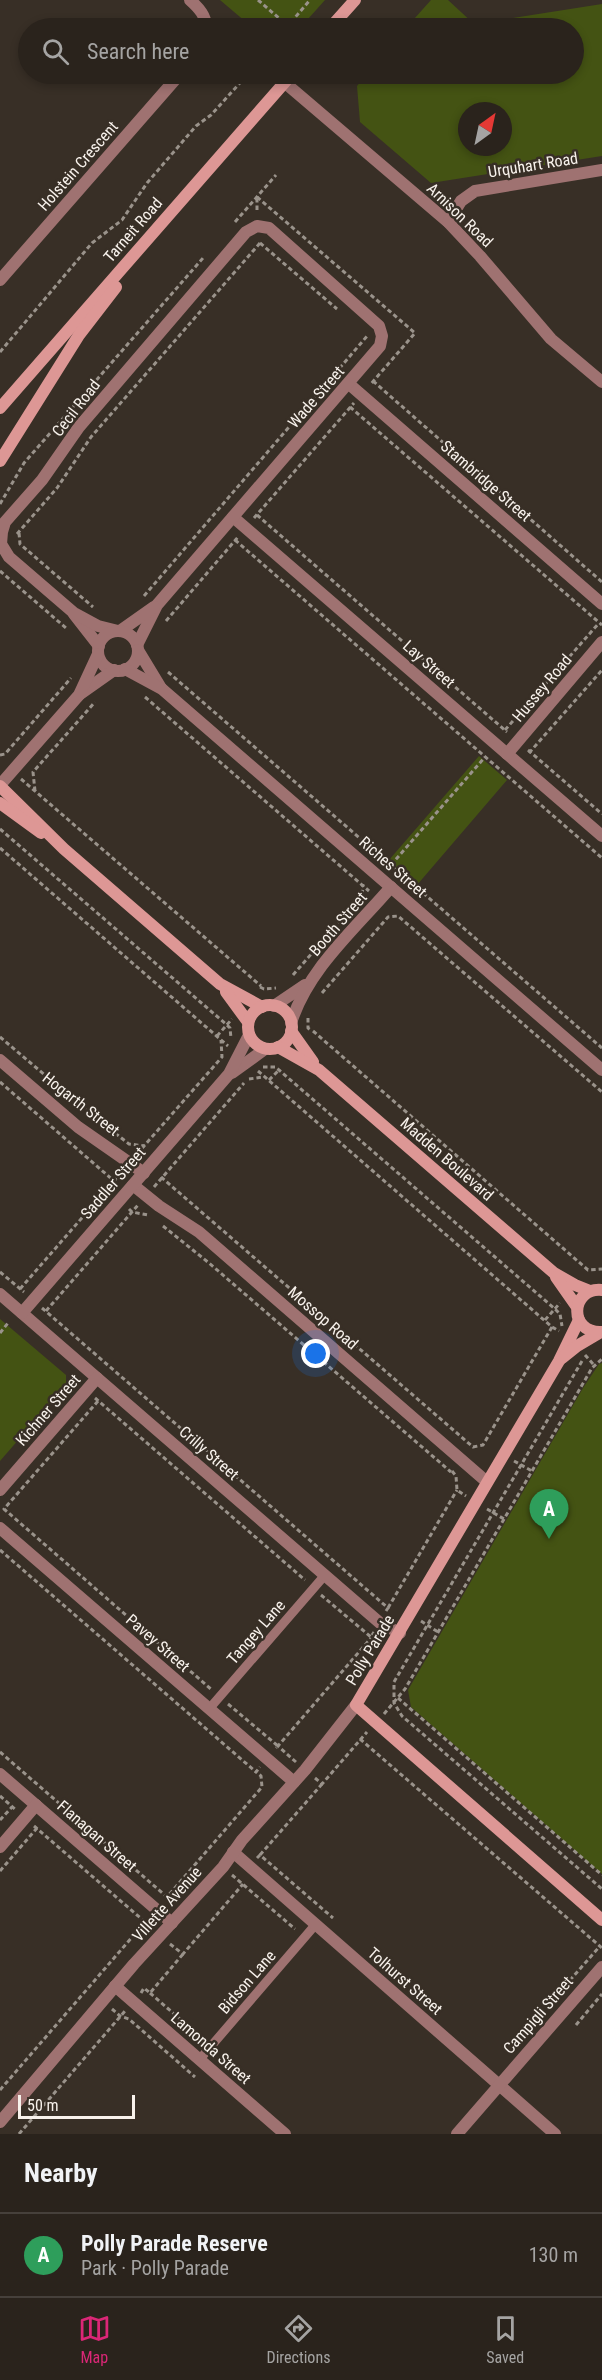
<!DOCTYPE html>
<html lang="en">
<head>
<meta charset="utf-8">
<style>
	body { margin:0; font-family:"Roboto Condensed",sans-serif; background:#322b25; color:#f1f3f6 }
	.compass { position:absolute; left:458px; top:102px; width:54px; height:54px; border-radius:50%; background:#2a231c; box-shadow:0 3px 9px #0003; rotate:33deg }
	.scale { position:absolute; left:18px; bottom:15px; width:117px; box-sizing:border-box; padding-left:6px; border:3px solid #f8f2ec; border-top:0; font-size:16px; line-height:21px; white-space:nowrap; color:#f8f2ec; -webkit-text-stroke:4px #382f26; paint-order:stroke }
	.you { position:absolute; left:316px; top:1354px; width:21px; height:21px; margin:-15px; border:4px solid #fff; border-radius:50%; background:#1a73e8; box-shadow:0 0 0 9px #1a73e833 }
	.badge { display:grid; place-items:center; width:39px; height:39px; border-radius:50%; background:#db2777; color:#fff; font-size:20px; font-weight:700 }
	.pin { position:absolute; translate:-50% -50px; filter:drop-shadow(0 2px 3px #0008) }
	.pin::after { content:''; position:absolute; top:32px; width:21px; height:18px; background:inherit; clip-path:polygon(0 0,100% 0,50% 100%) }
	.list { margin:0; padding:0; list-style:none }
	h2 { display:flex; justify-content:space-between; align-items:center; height:78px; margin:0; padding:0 24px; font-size:26px }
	h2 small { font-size:20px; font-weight:400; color:#a5a4a3 }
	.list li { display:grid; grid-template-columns:39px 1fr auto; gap:18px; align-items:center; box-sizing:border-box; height:84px; padding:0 24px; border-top:2px solid #46403b }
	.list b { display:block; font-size:22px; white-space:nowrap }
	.list p { margin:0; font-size:20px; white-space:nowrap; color:#a5a4a3 }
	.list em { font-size:20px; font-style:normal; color:#a5a4a3 }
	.icon { flex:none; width:33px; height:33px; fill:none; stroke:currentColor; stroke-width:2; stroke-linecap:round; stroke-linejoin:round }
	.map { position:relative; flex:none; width:602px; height:2134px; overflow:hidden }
	.search { position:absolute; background:#2a231c; box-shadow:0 3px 9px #0003; left:18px; right:18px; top:18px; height:66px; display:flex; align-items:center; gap:15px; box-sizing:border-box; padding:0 21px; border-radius:33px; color:#a5a4a3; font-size:22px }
	.sheet { height:162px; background:#2a231c }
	nav { display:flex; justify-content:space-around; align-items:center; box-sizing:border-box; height:84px; border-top:2px solid #46403b; background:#2a231c; font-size:16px; color:#a5a4a3 }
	nav a { display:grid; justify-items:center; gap:3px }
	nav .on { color:#db2777 }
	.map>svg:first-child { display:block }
</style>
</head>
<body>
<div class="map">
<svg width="602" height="2134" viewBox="0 0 602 2134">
	<rect width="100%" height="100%" fill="#382f26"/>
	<!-- park -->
	<g fill="#445313" fill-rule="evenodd">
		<path d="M 220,0 L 325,0 L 300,28 L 253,28 Z"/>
		<path d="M 431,0 L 448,0 L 474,24 L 602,4 L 602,156 L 431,183 L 360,122 L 357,86 L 367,74 L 574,74 L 574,28 L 406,28 ZM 467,111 L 503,111 L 503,147 L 467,147 Z"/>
		<path d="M 479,756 L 507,780 L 417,885 L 389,860 Z"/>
		<path d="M 0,1319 L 66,1375 L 66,1385 L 0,1461 Z"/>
		<path d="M 602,1363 L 602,1874 L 411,1707 L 408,1690 L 583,1388 L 599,1364 Z"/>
	</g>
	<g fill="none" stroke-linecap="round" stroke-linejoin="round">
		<!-- path -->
		<g stroke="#9a938b" stroke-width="3" stroke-dasharray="4.5 3" stroke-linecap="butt">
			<path d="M 258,0 L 288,26"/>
			<path d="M 286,28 L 310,0"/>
			<path d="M 257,197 L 415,333 L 370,385"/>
			<path d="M 257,198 L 257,212"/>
			<path d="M 235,222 L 276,175"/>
			<path d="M 260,243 L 337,309"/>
			<path d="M 0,352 L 92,243 L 122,220 L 147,183 L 196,126 L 211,115 L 248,74"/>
			<path d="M 373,381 L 602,582"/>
			<path d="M 350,407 L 602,625"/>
			<path d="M 0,504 L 24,463 L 203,258"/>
			<path d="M 257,515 L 507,732"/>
			<path d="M 254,518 L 354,403"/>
			<path d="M 19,533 L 20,544 L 93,607"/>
			<path d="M 17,534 L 57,488 L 91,437 L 260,243"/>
			<path d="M 235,540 L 602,858"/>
			<path d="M 0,571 L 66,628"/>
			<path d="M 144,596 L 368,335"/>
			<path d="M 166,621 L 238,537"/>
			<path d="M 168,672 L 602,1048"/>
			<path d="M 145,697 L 369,891"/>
			<path d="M 505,730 L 599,623"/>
			<path d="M 528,750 L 602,814"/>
			<path d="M 529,753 L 602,670"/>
			<path d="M 0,755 L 5,754 L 71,678"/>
			<path d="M 21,779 L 261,986"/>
			<path d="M 35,791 L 33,772 L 95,702"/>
			<path d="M 0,829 L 227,1025 L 230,1028 L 231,1038"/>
			<path d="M 0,848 L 228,1046"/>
			<path d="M 391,865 L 485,757"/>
			<path d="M 338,923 L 362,895 L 363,884"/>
			<path d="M 293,975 L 320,944"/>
			<path d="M 260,987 L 264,989 L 276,988"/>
			<path d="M 322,993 L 388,917 L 398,916 L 602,1092"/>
			<path d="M 308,1018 L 308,1028 L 312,1031"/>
			<path d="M 313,1031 L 588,1270 L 602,1269"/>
			<path d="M 217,1036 L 232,1019"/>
			<path d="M 0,1037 L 92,1115 L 129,1144 L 145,1146"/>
			<path d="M 263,1067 L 275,1067 L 279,1070 L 555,1309 L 560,1314 L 562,1326"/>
			<path d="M 258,1071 L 552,1327 L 559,1331"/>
			<path d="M 249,1079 L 263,1077"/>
			<path d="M 269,1080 L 279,1070"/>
			<path d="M 0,1082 L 114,1181"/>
			<path d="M 137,1154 L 222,1057 L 221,1040"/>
			<path d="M 161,1177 L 473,1447 L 483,1445 L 552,1327"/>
			<path d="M 154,1187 L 244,1083"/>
			<path d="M 129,1209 L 132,1212 L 148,1215"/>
			<path d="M 163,1226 L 209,1263 L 451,1472"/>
			<path d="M 0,1272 L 24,1292"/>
			<path d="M 20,1289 L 121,1173"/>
			<path d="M 42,1308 L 388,1608 L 386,1611"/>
			<path d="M 46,1311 L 138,1205"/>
			<path d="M 545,1320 L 560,1303"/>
			<path d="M 0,1333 L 8,1323"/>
			<path d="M 585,1355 L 594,1365"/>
			<path d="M 582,1361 L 394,1682 L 394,1703 L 402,1716 L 602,1889"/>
			<path d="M 95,1398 L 305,1580"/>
			<path d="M 98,1401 L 4,1509 L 212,1690"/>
			<path d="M 514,1461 L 532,1471"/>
			<path d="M 452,1471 L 456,1476 L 457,1490 L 466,1496"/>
			<path d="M 487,1509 L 504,1519"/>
			<path d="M 0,1550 L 256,1772"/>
			<path d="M 321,1595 L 371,1637 L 374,1632"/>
			<path d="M 388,1608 L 457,1490"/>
			<path d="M 421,1621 L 438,1632"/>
			<path d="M 398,1698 L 602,1875"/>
			<path d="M 228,1704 L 278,1746 L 276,1748"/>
			<path d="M 384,1714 L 405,1689 L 592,1368 L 602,1359"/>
			<path d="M 360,1739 L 602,1948"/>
			<path d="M 0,1752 L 167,1897 L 262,1787 L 261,1776 L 256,1772 L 260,1767"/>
			<path d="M 296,1762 L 278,1746 L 371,1638"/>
			<path d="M 315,1778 L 322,1784 L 367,1732"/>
			<path d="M 0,1796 L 16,1810"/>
			<path d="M 0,1820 L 12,1807"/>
			<path d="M 34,1826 L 152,1928"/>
			<path d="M 260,1855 L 322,1784"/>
			<path d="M 257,1858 L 260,1855 L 333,1918"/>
			<path d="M 0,1871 L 37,1828"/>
			<path d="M 232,1875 L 295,1929"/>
			<path d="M 170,1944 L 183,1954 L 243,1884"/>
			<path d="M 141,1993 L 144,1988 L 150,1993 L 183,1954"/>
			<path d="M 150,1993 L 203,2039"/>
			<path d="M 550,2003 L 600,1946"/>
			<path d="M 112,2009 L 120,2016 L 129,2019 L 195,2077"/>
			<path d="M 576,2025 L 602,1994"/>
			<path d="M 0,2090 L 146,1921"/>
			<path d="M 19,2134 L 125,2011"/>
		</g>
		<!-- lane -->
		<g stroke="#9f7271" stroke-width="9">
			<path d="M 209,1709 L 325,1575"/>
			<path d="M 200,2059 L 316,1924"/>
		</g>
		<!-- street -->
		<g stroke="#9f7271" stroke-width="12">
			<path d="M 190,0 C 200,9 205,15 207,28"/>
			<path d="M 284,82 L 448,222 L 480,256 L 551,339 L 602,382"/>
			<path d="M 448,222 L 461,201 L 475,191 L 602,170"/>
			<path d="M 0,280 L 180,74"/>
			<path d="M 349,384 L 602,604"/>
			<path d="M 233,517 L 602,836"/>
			<path d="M 74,614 L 99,646"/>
			<path d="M 118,631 L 98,626 L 74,613 L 9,557 L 1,544 L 2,532 L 5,522 L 42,480 L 79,427 L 246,232 L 257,226 L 269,228 L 379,326 L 382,336 L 380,346 L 157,605 L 137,645"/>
			<path d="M 120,631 L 154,607"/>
			<circle cx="118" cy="651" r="20"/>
			<path d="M 138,650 L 161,688"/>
			<path d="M 125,669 L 162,689 L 602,1070"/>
			<path d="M 80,694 L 114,670"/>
			<path d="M 507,754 L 602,642"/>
			<path d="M 0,785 L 79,695 L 98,654"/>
			<path d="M 274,1006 L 305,985"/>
			<path d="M 291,1023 C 308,969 355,929 391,887"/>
			<path d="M 0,1060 L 78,1127 L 144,1173"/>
			<path d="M 232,1073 L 265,1049"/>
			<path d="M 133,1185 L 159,1206 L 199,1232 L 487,1482"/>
			<path d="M 0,1294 L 380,1623 L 400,1633"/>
			<path d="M 22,1313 L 229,1074 L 249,1035"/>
			<path d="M 0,1490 L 97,1378"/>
			<path d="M 0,1528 L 294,1782"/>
			<path d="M 0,1774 L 172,1923"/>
			<path d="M 0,1847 L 36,1805"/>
			<path d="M 233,1852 L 555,2134"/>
			<path d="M 115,1986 L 285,2134"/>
			<path d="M 0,2122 L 134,1964 L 223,1867 L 242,1840 L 305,1770 L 356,1705"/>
			<path d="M 457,2134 L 602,1967"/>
		</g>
		<!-- secondary -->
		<g stroke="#dd9795" stroke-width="12">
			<path d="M 330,28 L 355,0"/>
			<path d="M 0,408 L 292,74"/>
			<path d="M 0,461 L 79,335 L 116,287"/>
			<path d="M 0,786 L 64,849 L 220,984 L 262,1007"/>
			<path d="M 0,803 L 41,833"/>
			<path d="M 226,992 L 248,1022"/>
			<circle cx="270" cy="1027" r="22"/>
			<path d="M 291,1031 L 313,1062"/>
			<path d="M 278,1047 L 319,1070 L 554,1273 L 575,1285 L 590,1291"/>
			<path d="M 556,1277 L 577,1307"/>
			<path d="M 602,1290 C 570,1287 568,1334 602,1332"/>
			<path d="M 579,1320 L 559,1361 L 356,1705 L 602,1920"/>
			<path d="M 562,1358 L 577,1346 L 601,1332"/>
		</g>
	</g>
	<g text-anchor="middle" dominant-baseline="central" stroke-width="5" stroke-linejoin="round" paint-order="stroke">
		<!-- street labels -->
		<g font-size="16" fill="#f8f2ec" stroke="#382f26">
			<text transform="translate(533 165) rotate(-9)">Urquhart Road</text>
			<text transform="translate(78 166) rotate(-49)">Holstein Crescent</text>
			<text transform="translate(460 215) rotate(44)">Arnison Road</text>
			<text transform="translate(133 230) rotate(-49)">Tarneit Road</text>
			<text transform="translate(316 397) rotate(-49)">Wade Street</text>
			<text transform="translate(76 408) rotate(-52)">Cecil Road</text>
			<text transform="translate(486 481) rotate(41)">Stambridge Street</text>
			<text transform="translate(429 664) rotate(41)">Lay Street</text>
			<text transform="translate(542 688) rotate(-50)">Hussey Road</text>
			<text transform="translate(393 867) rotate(41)">Riches Street</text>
			<text transform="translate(338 924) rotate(-49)">Booth Street</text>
			<text transform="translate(81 1104) rotate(38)">Hogarth Street</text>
			<text transform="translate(447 1159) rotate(41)">Madden Boulevard</text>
			<text transform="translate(113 1183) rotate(-49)">Saddler Street</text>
			<text transform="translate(323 1318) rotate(41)">Mossop Road</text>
			<text transform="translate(48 1410) rotate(-49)">Kichner Street</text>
			<text transform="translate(209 1453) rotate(41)">Crilly Street</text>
			<text transform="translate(256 1632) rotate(-49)">Tangey Lane</text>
			<text transform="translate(158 1643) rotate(41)">Pavey Street</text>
			<text transform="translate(370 1650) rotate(-59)">Polly Parade</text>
			<text transform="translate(97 1836) rotate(41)">Flanagan Street</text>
			<text transform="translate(167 1904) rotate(-48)">Villette Avenue</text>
			<text transform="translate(405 1981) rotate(41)">Tolhurst Street</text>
			<text transform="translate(247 1982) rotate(-49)">Bidson Lane</text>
			<text transform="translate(538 2015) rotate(-49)">Campigli Street</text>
			<text transform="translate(211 2048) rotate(41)">Lamonda Street</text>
		</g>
	</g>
</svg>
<svg class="compass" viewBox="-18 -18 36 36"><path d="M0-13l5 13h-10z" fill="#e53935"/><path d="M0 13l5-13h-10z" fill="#a5a4a3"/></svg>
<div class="scale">50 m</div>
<div class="you"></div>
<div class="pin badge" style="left:549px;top:1539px;background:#2e9e5b">A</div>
<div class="search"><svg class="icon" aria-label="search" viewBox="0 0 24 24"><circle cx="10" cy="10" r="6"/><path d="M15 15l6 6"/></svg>Search here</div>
</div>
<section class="sheet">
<h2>Nearby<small></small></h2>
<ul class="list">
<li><span class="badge" style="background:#2e9e5b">A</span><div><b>Polly Parade Reserve</b><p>Park · Polly Parade</p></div><em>130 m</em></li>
</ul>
</section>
<nav>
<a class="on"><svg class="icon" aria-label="map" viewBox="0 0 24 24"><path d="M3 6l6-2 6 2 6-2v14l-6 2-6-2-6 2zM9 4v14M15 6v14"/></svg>Map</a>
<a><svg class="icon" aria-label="directions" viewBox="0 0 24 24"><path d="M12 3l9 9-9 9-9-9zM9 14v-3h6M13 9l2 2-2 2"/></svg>Directions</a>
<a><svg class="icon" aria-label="saved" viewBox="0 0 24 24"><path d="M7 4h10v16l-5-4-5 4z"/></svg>Saved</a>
</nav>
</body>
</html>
